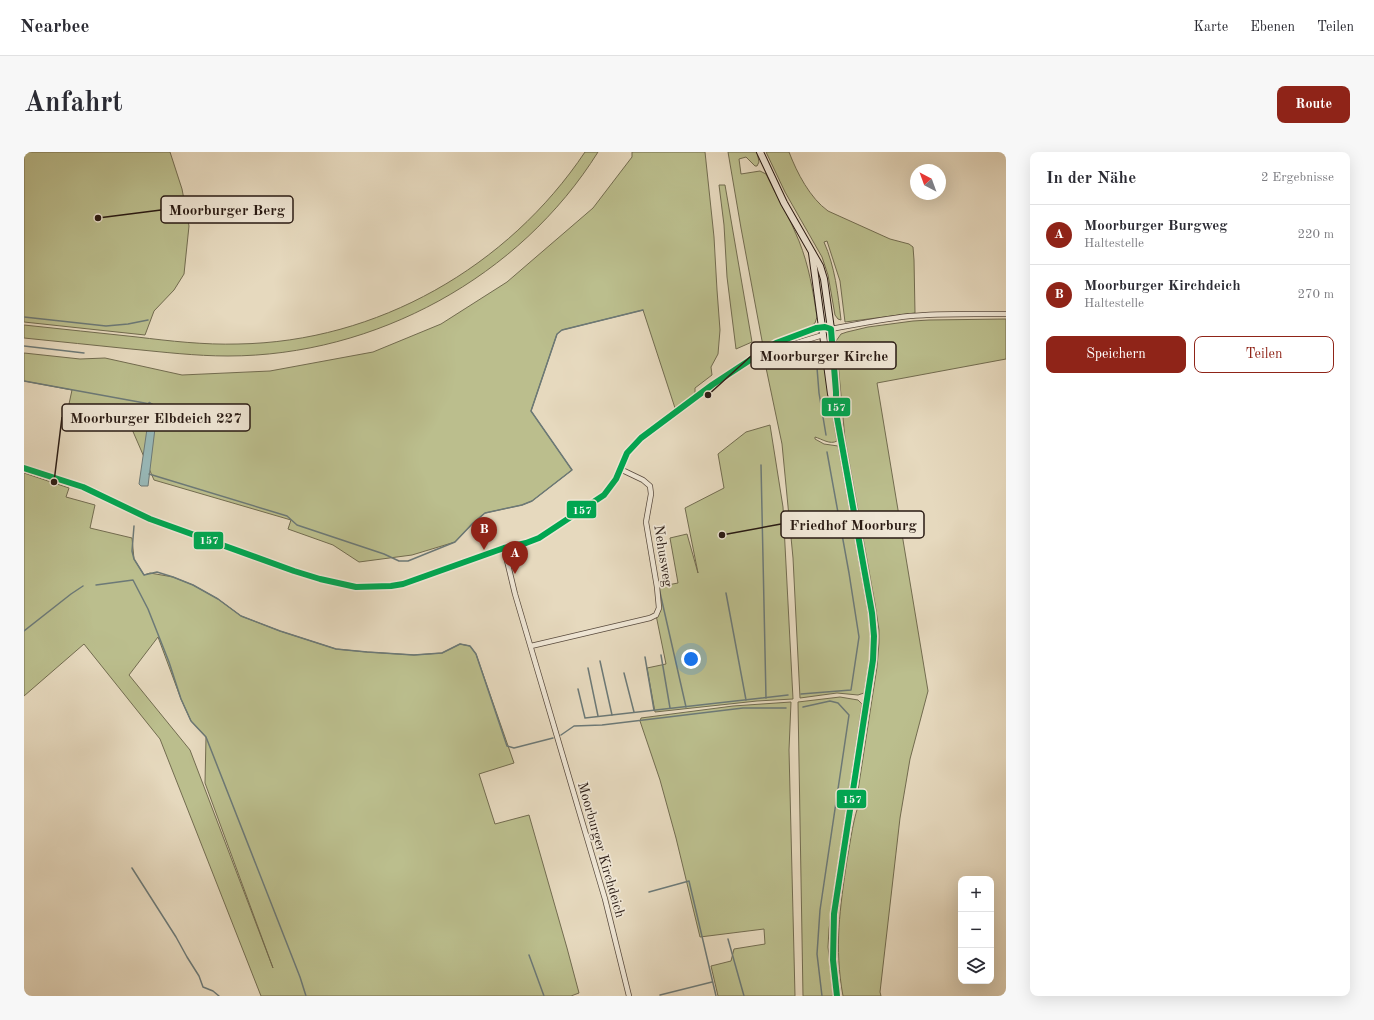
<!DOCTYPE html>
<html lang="de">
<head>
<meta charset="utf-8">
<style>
	body { margin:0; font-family:"Old Standard TT",serif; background:#f7f7f7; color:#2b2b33 }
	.controls { position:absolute; right:12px; bottom:12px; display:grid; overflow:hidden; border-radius:8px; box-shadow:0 4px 16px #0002 }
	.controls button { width:36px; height:36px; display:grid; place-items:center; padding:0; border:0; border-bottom:1px solid #e1e1e2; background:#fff; color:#2b2b33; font:20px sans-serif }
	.compass { position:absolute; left:886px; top:12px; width:36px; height:36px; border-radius:50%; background:#fff; box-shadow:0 4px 16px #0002; rotate:319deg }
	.you { position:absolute; left:667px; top:507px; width:14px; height:14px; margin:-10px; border:3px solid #fff; border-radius:50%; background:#1a73e8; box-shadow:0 0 0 6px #1a73e833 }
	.badge { display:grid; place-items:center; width:26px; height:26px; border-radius:50%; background:#8f2418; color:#fff; font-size:13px; font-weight:700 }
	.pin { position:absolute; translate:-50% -33px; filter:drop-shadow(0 1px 2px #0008) }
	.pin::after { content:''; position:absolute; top:21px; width:14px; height:12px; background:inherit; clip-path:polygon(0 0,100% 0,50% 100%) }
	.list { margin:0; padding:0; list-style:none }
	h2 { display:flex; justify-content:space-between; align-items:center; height:52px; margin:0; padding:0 16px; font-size:17px }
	h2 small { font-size:13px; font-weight:400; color:#7c7c81 }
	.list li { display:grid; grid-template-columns:26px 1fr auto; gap:12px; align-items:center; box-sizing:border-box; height:60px; padding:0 16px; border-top:1px solid #e1e1e2 }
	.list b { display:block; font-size:15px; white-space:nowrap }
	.list p { margin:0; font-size:13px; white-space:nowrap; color:#7c7c81 }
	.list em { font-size:13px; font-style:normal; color:#7c7c81 }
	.actions { display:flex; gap:8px; padding:12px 16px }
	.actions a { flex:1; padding:9px 0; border:1px solid #8f2418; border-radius:8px; text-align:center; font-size:14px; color:#8f2418 }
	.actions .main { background:#8f2418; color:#fff }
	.icon { flex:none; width:22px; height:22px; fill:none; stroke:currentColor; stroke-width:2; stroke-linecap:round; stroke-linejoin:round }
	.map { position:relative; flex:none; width:982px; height:844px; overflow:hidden; border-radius:8px }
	header { display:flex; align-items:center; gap:24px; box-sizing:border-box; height:56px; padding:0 20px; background:#fff; border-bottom:1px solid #e1e1e2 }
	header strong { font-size:19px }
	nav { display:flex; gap:22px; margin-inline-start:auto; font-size:14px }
	.intro { display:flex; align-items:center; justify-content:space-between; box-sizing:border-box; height:96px; padding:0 24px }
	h1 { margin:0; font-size:28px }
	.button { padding:10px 18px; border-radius:8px; background:#8f2418; color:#fff; font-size:14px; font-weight:700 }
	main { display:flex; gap:24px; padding:0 24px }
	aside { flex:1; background:#fff; border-radius:8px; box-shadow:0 4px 16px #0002 }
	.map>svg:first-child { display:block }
</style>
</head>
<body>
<header>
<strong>Nearbee</strong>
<nav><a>Karte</a><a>Ebenen</a><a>Teilen</a></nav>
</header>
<div class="intro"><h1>Anfahrt</h1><a class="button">Route</a></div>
<main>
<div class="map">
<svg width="982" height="844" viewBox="0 0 982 844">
	<rect width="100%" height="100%" fill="#e6d9be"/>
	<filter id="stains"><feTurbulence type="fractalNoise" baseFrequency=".005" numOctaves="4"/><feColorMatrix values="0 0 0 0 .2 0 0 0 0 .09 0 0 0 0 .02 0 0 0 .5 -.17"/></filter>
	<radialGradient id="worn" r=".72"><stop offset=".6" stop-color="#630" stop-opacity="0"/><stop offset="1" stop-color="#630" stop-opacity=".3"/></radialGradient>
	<!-- green -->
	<g fill="#bbbe8d" stroke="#726c50" fill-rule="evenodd">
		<path d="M 0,0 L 146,0 L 158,37 L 165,74 L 160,122 L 150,138 L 130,159 L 121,183 L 0,170 Z"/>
		<path d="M 561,0 L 574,0 C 496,125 351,204 204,204 C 171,204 139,200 107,197 C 71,193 36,190 0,186 L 0,173 C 38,177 75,181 113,185 C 146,189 180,193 214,192 C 353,190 484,115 561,0 Z"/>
		<path d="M 608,0 L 681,0 L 690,85 L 693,138 L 696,178 L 694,202 L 687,215 L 688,223 L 671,236 L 671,242 L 651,256 L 619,158 L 538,178 L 533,182 L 507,259 L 548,318 L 508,349 L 498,353 L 461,361 L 449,371 L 431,390 L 388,403 L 335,410 L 309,393 L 264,377 L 267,368 L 130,328 L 107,275 L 109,262 L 45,252 L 48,238 L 0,229 L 0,201 L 56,207 L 81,206 L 158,223 L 246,219 L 349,200 L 417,172 L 483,130 L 569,56 L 608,5 Z"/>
		<path d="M 704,0 L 733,0 L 735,10 L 733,14 L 731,14 L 722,5 L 715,7 L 717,22 L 736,19 L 742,22 C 753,45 766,66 775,89 C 785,114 789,139 793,165 L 791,171 L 785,176 L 739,194 L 717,76 Z"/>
		<path d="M 742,0 L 765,0 C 773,21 786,46 804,59 L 866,87 L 885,92 L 889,95 L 890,108 L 891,161 L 821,170 L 816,129 L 803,89 L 800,90 C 811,115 814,142 817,168 L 814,167 L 811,163 L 804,123 L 798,105 L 761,40 Z"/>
		<path d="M 695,33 L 701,33 L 728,190 L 712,197 L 703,125 L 700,73 Z"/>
		<path d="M 982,167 L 982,207 L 853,231 L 904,539 L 886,607 L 876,666 L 856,840 L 857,844 L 819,844 C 810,795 816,756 823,708 C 827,687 829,666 837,646 L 833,645 L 853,515 L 855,491 L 855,478 L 851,452 L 821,287 L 812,189 L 817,182 L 823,180 L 844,175 L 889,169 L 905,168 Z"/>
		<path d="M 788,193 L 797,196 L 813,289 C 806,293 798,287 791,285 L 791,287 L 800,292 L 814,294 L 846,471 L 847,498 L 840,541 L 834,543 L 813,541 L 776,546 L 769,406 L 758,292 L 741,211 C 755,202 772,194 788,193 Z"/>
		<path d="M 746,273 L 759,355 L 769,547 L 733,549 L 631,560 L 623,516 L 642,512 L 632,463 L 634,460 L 633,435 L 654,431 L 646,386 L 663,382 L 674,421 L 661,356 L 700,336 L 694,302 L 722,280 Z"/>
		<path d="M 0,321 L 45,336 L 42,345 L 71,353 L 66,376 L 108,386 L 110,407 L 120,423 L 126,421 L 149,425 L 169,433 L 194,447 L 217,464 L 256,479 L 312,497 L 343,500 L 390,503 L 418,501 L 436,492 L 446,494 L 452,502 L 490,611 L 455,622 L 471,672 L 505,663 L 543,796 L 555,841 L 547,844 L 237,844 L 136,587 L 60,492 L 0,544 ZM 134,485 L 157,547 L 167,569 L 182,585 L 181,631 L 249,816 L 166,598 L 105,523 Z"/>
		<path d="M 816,545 L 834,548 L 838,552 L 805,777 L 804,795 L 810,844 L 779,844 L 774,550 Z"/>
		<path d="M 767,550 L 765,598 L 771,844 L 694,844 L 687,814 L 707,809 L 710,797 L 741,792 L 740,777 L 676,785 L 652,686 L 636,628 L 616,569 L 617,566 L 709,554 Z"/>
	</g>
	<!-- water -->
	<path fill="#98b9b9" stroke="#6c7977" d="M 125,250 L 132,254 L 133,260 L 124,334 L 117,334 L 115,332 L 124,270 L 123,257 Z"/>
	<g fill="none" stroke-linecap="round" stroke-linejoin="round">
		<!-- stream -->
		<g stroke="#6c7977" stroke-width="1.5">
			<path d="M 0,165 L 82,174 L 104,172 L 124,168"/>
			<path d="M 0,194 L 60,201"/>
			<path d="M 792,203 L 795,241 L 802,283"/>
			<path d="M 0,229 L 126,252"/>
			<path d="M 737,313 L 742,546"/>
			<path d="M 125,322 L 263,364 L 273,373 L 360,402 L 375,409 L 384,409 L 431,390 L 449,371 L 461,361 L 498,353 L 508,349 L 548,318 L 507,259 L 533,182 L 538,178 L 619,158"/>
			<path d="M 110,374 L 108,399 L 110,407 L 120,423 L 133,420 L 149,425 L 169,433 L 194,447 L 217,464 L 256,479 L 312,497 L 343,500 L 390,503 L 418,501 L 436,492 L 446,494 L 452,502 L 483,594 L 490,596 L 529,586"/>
			<path d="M 72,433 L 109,428 L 124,457 L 145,510 L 157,547 L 167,569 L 182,585 L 276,825 L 282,844"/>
			<path d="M 635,436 L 662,555"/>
			<path d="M 702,441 L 722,548"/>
			<path d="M 0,479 L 47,442 L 59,434"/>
			<path d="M 637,503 L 646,556"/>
			<path d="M 621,505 L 630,558"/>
			<path d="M 576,509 L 588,563"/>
			<path d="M 564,516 L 574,564"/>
			<path d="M 600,521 L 610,560"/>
			<path d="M 554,537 L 561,566 L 764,543"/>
			<path d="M 777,542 L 827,538 L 835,485 L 825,421 L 803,300"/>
			<path d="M 779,555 L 806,549 L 814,551 L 825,563 L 796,758 L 793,802 L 798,844"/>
			<path d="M 537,583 L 550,574 L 578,573 L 719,556 L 762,556"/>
			<path d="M 108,716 L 152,785 L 163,805 L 175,824 L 179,835 L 189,839 L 195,844"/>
			<path d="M 625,740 L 665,729 L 692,844"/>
			<path d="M 704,787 L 720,844"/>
			<path d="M 505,803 L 520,844"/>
			<path d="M 636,843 L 688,830"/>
		</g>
		<defs>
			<g id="street">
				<path d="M 807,177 C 833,172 859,167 886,164 C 918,161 950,162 982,162"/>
				<path d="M 743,200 L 799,183"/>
				<path d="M 0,316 L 59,335 L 126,367 L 270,419 L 296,427 L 332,435 L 367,434 L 379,432 L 431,414 L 480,396 L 502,391 L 515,386 L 580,343 L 592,327 L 603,301 L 617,286 L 688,233 L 752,191 L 798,175"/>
				<path d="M 480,396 L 491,442 L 581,747 L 605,844"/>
				<path d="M 507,494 L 626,466 L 632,463 L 635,456 L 633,435 L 622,370 L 627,342 L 626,334 L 619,328 L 596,317"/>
			</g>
			<g id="secondary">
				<path d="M 736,0 L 760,51 L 796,114 L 800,127 L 807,177 L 812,240 L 812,252"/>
				<path d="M 788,101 L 807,242 L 812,260 L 848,461 L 850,484 L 849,508 L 810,762 L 809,808 L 813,844"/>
			</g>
		</defs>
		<!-- street casing -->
		<use href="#street" stroke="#584a3e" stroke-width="6"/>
		<!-- secondary casing -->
		<use href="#secondary" stroke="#291a13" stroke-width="8"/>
		<!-- street -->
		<use href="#street" stroke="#efe6d5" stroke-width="4.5"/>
		<!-- secondary -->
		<use href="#secondary" stroke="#efe6d5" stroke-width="6"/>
		<defs>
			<path id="bus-1" d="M 0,316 L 59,335 L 126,367 L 270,419 L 296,427 L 332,435 L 367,434 L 379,432 L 480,396 L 502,391 L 515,386 L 580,343 L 592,327 L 603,301 L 617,286 L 688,233 L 752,191 L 792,176 L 801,175 L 807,177 L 812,240 L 812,260 L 848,461 L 850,484 L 849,508 L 810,762 L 809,808 L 813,844"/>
		</defs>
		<!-- bus-1 casing -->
		<use href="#bus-1" stroke="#efe6d5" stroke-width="9"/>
		<!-- bus-1 -->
		<use href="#bus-1" stroke="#00a651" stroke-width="6"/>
	</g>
	<g text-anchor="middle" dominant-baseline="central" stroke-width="3.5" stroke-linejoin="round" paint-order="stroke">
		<!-- street labels -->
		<g font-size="14" fill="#291a13" stroke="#efe6d5">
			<text transform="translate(639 404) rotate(81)">Nehusweg</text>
			<text transform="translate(577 698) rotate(74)">Moorburger Kirchdeich</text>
		</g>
	</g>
	<!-- callouts -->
	<path fill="none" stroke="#291a13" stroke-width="1.5" d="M74 66L137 58M684 243L727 204M30 330L38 265M698 383L757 372"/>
	<g fill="#291a13" stroke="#efe6d5" stroke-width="1.5">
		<circle cx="74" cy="66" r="4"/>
		<circle cx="684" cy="243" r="4"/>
		<circle cx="30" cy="330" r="4"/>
		<circle cx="698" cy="383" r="4"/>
	</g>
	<g fill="#efe6d5" stroke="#291a13" stroke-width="1.5">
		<rect x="137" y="44" width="132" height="27" rx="4"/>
		<rect x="727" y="190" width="145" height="27" rx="4"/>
		<rect x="38" y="252" width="188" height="27" rx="4"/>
		<rect x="757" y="359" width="143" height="27" rx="4"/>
	</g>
	<g font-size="15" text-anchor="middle" font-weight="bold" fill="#291a13">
		<text x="203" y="63">Moorburger Berg</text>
		<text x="800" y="209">Moorburger Kirche</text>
		<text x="132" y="271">Moorburger Elbdeich 227</text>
		<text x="829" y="378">Friedhof Moorburg</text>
	</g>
	<g stroke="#efe6d5" stroke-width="1.5">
		<rect x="797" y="245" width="30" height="20" rx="4" fill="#00a651"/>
		<rect x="542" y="348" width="31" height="19" rx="4" fill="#00a651"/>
		<rect x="169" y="379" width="31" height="19" rx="4" fill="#00a651"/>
		<rect x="812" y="637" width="31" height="20" rx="4" fill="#00a651"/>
	</g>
	<g font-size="11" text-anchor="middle" font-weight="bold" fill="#fff">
		<text x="812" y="259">157</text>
		<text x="558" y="362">157</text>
		<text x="185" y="392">157</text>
		<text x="828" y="651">157</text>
	</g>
	<rect width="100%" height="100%" filter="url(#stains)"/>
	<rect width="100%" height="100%" fill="url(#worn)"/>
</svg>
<div class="controls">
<button>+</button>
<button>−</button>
<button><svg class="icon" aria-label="layers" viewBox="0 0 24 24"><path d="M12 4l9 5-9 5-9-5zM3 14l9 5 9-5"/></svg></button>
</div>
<svg class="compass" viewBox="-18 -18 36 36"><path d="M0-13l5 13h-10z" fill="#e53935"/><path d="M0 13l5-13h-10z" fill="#7c7c81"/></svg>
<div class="you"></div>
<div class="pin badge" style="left:491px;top:422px">A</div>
<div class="pin badge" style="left:460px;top:398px">B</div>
</div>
<aside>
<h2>In der Nähe<small>2 Ergebnisse</small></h2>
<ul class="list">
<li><span class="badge">A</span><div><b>Moorburger Burgweg</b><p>Haltestelle</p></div><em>220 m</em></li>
<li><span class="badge">B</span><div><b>Moorburger Kirchdeich</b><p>Haltestelle</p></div><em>270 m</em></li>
</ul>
<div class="actions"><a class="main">Speichern</a><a>Teilen</a></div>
</aside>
</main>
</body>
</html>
